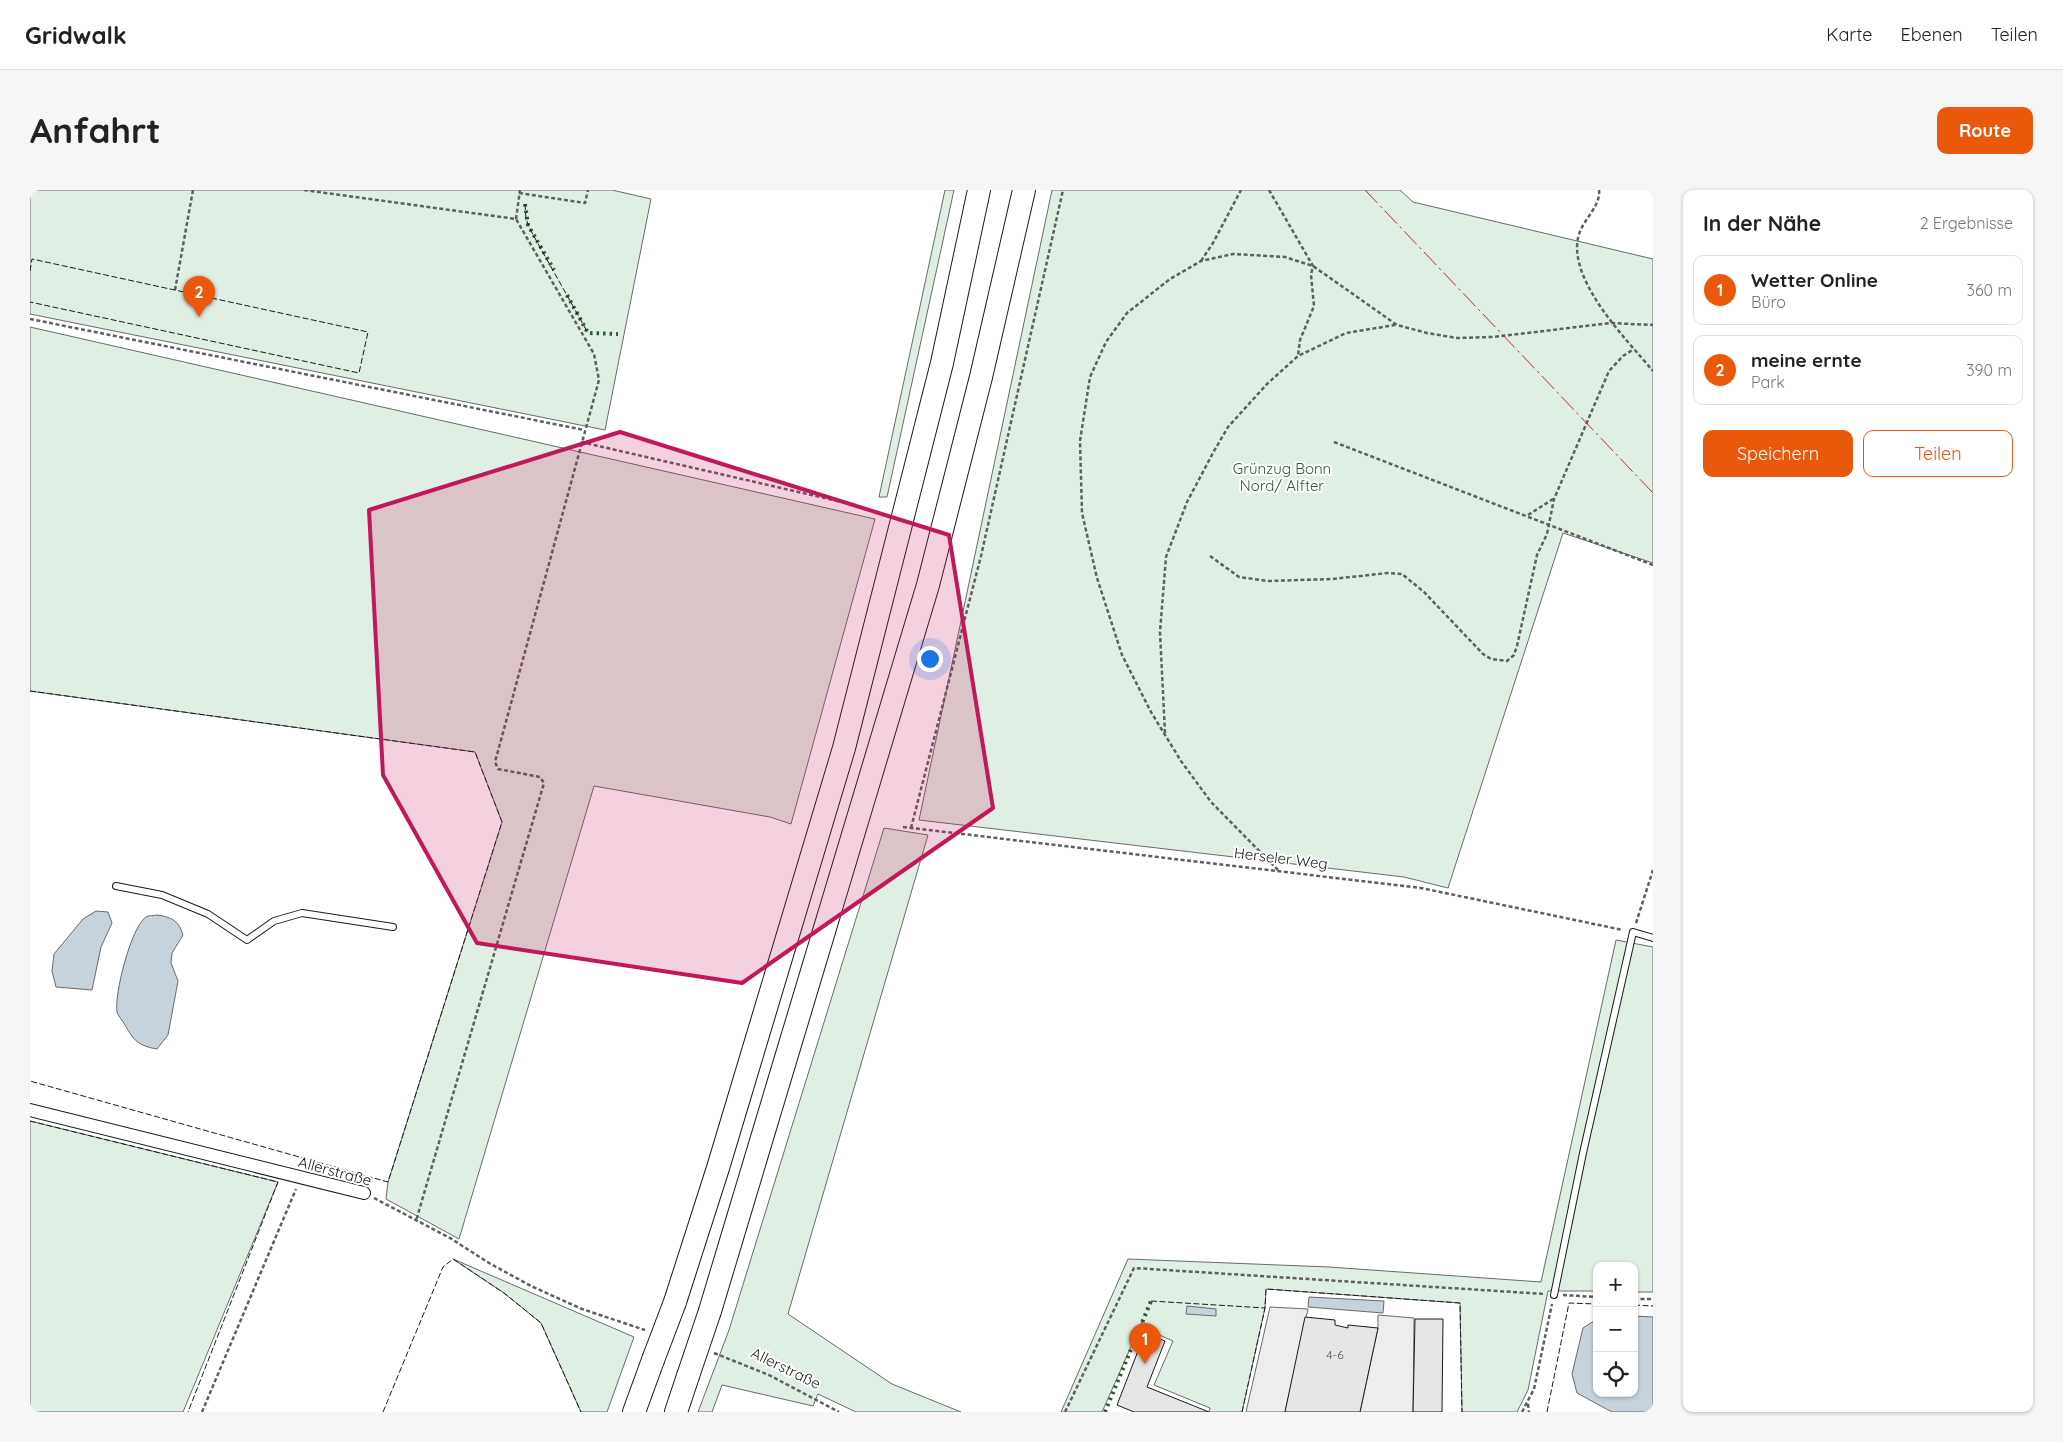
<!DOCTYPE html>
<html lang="de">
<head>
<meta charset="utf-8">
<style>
	body { margin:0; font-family:Quicksand,sans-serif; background:#f6f6f6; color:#222 }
	.controls { position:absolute; right:15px; bottom:15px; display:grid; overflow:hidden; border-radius:10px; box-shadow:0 1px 4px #0004 }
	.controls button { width:45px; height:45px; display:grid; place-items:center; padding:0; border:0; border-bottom:1px solid #e0e0e0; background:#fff; color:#222; font:25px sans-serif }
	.you { position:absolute; left:899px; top:468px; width:18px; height:18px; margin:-12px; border:4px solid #fff; border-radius:50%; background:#1a73e8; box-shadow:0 0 0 8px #1a73e833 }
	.badge { display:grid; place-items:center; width:32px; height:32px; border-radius:50%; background:#ea580c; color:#fff; font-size:16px; font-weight:700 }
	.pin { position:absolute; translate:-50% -41px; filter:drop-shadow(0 1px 2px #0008) }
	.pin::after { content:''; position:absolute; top:26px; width:18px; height:15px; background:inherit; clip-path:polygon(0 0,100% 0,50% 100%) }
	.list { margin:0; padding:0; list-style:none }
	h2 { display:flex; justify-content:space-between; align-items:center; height:65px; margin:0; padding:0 20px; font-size:21px }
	h2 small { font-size:16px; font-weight:400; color:#767676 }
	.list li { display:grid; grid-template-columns:32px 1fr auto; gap:15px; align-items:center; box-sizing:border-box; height:70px; margin:0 10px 10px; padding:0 10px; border:1px solid #e0e0e0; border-radius:10px }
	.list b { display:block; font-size:19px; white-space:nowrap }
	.list p { margin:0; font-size:16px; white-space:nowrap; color:#767676 }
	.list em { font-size:16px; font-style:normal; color:#767676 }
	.actions { display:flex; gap:10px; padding:15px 20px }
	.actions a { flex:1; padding:11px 0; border:1px solid #ea580c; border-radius:10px; text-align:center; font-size:18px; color:#ea580c }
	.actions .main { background:#ea580c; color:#fff }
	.icon { flex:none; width:28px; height:28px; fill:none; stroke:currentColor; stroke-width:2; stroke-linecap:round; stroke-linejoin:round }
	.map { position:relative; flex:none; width:1623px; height:1222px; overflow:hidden; border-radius:10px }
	header { display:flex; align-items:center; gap:30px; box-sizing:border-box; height:70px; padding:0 25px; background:#fff; border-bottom:1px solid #e0e0e0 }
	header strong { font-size:24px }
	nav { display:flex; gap:28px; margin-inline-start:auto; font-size:18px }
	.intro { display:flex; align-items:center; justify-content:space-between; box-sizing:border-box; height:120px; padding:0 30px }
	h1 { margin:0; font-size:35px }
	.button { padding:12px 22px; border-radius:10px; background:#ea580c; color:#fff; font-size:18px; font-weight:700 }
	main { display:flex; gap:30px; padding:0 30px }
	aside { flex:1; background:#fff; border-radius:10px; box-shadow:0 1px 4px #0004 }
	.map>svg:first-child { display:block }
</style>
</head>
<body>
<header>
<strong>Gridwalk</strong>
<nav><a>Karte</a><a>Ebenen</a><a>Teilen</a></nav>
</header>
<div class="intro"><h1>Anfahrt</h1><a class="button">Route</a></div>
<main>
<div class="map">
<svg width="1623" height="1222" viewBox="0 0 1623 1222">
	<rect width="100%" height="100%" fill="#fff"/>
	<!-- green -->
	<g fill="#e0efe3" stroke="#6a6a6a">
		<path d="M 0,0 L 582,0 L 621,9 L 575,240 L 0,124 Z"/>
		<path d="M 915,0 L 924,0 L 857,307 L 849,307 Z"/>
		<path d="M 1022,0 L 1370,0 L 1383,12 L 1623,69 L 1623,373 L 1533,343 L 1418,698 L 1374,687 L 889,630 Z"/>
		<path d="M 0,137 L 845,329 L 761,634 L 740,627 L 564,596 L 429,1049 L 356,1009 L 358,992 L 472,632 L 445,562 L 0,501 Z"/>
		<path d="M 854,638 L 898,645 L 758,1124 L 862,1194 L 931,1222 L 826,1222 L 788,1204 L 783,1216 L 692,1195 L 682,1222 L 668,1222 L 699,1140 Z"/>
		<path d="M 1586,750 L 1623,757 L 1623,1102 L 1604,1102 L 1604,1076 L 1567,1076 L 1567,1101 L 1518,1101 L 1498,1200 L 1487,1222 L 1432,1222 L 1430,1113 L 1236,1099 L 1235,1118 L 1212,1222 L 1179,1222 L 1180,1218 L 1124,1195 L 1143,1151 L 1111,1137 L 1112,1132 L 1072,1222 L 1031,1222 L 1098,1069 L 1299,1077 L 1511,1092 Z"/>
		<path d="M 0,931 L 248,992 L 153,1222 L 0,1222 Z"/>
		<path d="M 423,1069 L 604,1147 L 577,1222 L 551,1222 L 511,1133 L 474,1103 Z"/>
	</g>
	<!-- parking -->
	<g fill="#ededed" stroke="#6a6a6a">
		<path d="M 1240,1117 L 1278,1119 L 1255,1222 L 1216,1222 Z"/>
		<path d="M 1348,1125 L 1384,1128 L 1383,1222 L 1330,1222 L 1348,1138 Z"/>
	</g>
	<!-- water -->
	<g fill="#c6d2dc" stroke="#6a6a6a">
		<path d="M 66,721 L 78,722 L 82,733 L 71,757 L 62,800 L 26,797 L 22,781 L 24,764 L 53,729 Z"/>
		<path d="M 127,725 C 142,727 149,731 153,745 L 142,763 L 141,773 L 148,791 L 138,845 L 127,859 C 109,856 104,851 95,835 C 93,831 88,826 87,822 C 84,805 101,737 116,727 C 119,725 124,726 127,725 Z"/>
		<path d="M 1279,1107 L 1354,1111 L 1353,1123 L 1278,1117 Z"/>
		<path d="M 1157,1116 L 1186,1119 L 1186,1126 L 1156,1124 Z"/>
		<path d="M 1604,1126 L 1623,1127 L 1623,1222 L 1582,1222 L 1547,1203 L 1542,1184 L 1553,1138 L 1567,1129 L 1567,1203 L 1604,1203 Z"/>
	</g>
	<!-- building -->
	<g fill="#e6e6e6" stroke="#1a1a1a">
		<path d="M 1275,1127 L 1305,1130 L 1305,1135 L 1318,1138 L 1318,1135 L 1348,1138 L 1330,1222 L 1255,1222 Z"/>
		<path d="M 1385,1129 L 1413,1129 L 1412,1222 L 1383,1222 Z"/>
		<path d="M 1115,1143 L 1135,1151 L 1117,1197 L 1179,1222 L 1104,1222 L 1087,1215 Z"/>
	</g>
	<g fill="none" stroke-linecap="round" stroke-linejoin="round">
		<defs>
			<g id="service">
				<path d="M 86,696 L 132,705 L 178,724 L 217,750 L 244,731 L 272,723 L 363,737"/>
				<path d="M 1524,1105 L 1553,963 L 1603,742 L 1623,748"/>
			</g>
			<path id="minor" d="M 0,920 L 334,1003"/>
			<g id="motorway">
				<path d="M 645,1112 L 688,978 L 814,558 L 912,173 L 949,0"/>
				<path d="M 680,1121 L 898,395 L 951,187 L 994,0"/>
				<path d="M 604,1222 L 623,1170"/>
				<path d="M 646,1222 L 658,1186"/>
			</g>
		</defs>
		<!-- service casing -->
		<use href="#service" stroke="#1a1a1a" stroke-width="8"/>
		<!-- minor casing -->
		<use href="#minor" stroke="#1a1a1a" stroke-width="14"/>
		<!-- motorway casing -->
		<use href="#motorway" stroke="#1a1a1a" stroke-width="24"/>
		<!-- path -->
		<g stroke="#5f5f5f" stroke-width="2.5" stroke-dasharray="4 2.5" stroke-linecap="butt">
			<path d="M 274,0 L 486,29 L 564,164 L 569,190 L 465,572 L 468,579 L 510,587 L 514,593 L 386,1031"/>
			<path d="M 1239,0 L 1283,76 L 1281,85 L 1284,116 L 1270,150 L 1268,166"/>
			<path d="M 1569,0 C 1571,17 1551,31 1548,48 C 1539,92 1597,150 1623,181"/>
			<path d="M 489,3 L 555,13 L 558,0"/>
			<path d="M 486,29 L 490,0"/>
			<path d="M 1171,71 L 1183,53 L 1211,0"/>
			<path d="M 145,100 L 163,0"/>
			<path d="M 0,129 L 554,240"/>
			<path d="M 551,252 L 825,315"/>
			<path d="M 1304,252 L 1623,375"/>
			<path d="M 1498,325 L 1523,309"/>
			<path d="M 1180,366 L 1209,387 L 1238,391 L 1302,389 L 1358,383 L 1372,384 L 1394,402 L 1453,464 L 1461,469 L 1477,471 L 1484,465 L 1487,456 L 1507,365 L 1517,344 L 1524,309 L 1579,181 L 1593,166 L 1604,159"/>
			<path d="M 1135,543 L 1130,442 L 1136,367 L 1157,312 L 1184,261 L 1198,237 L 1237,194 L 1268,166 L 1316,143 L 1365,135"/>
			<path d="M 873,637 L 1391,698 L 1593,740"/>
			<path d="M 881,638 L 951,366 L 1033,0"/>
			<path d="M 1248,680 L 1181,612 L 1151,571 L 1121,522 L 1092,465 L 1067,388 L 1052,323 L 1050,251 L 1060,187 L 1076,152 L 1097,123 L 1140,89 L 1171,71 L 1203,64 L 1255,67 L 1283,76 L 1367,135 L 1397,143 L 1427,148 L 1463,147 L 1581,133 L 1623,135"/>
			<path d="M 1606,733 L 1623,680"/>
			<path d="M 344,1008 L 420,1048 L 459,1073 L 501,1096 L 552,1119 L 615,1140"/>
			<path d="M 1533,1105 L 1567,1107"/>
			<path d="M 1604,1109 L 1623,1109"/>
			<path d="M 684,1163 L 739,1185 L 809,1222"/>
			<path d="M 1498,1214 L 1499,1222"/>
			<path d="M 172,1222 L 266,999"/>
			<path d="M 1035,1222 L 1104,1078 L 1515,1104"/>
			<path d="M 1492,1222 L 1504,1199 L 1522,1114"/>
		</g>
		<!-- service -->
		<use href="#service" stroke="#fff" stroke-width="6"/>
		<!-- minor -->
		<use href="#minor" stroke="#fff" stroke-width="12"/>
		<!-- motorway -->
		<use href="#motorway" stroke="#fff" stroke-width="22"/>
		<defs>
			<g id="motorway-bridge">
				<path d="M 623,1170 L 645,1112"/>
				<path d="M 658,1186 L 680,1121"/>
			</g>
		</defs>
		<!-- motorway-bridge casing -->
		<use href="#motorway-bridge" stroke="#1a1a1a" stroke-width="24" stroke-linecap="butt"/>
		<!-- motorway-bridge -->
		<use href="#motorway-bridge" stroke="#fff" stroke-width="22"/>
		<!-- hedge -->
		<g stroke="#2b5a34" stroke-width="4" stroke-dasharray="2.5 4" stroke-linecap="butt">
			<path d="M 495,14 L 498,35 L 524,80"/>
			<path d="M 537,105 L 558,143 L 588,144"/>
			<path d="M 1075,1222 L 1121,1111"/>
		</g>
		<!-- fence -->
		<g stroke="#1a1a1a" stroke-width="1" stroke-dasharray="6 2.5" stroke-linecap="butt">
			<path d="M 495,14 L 496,29 L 501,41 L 558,143"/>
			<path d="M 0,81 L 2,69 L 338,142 L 329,183 L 0,112"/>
			<path d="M 0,501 L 445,562 L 472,632 L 358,992 L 0,891"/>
			<path d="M 0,931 L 248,992 L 158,1222"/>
			<path d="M 1121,1111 L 1235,1118"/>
			<path d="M 1604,1115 L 1623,1116"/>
			<path d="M 353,1222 L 413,1077 L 423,1069 L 474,1103 L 511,1133 L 551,1222"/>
			<path d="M 1212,1222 L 1235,1118 L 1236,1099 L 1430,1113 L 1432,1222"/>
			<path d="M 1517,1222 L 1539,1113 L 1567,1114"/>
		</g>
		<!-- power -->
		<path stroke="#c62828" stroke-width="1" stroke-dasharray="18 4 2.5 4" stroke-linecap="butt" d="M 1335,0 L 1623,303"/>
	</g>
	<!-- marked area -->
	<path fill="#c2185b" fill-opacity="0.2" stroke="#c2185b" stroke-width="4" stroke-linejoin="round" d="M 590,242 L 919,345 L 963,618 L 712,793 L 447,753 L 353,585 L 339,320 Z"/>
	<g text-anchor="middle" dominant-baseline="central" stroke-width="4" stroke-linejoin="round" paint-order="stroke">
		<!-- number labels -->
		<g font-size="12" fill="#4d4d4d">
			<text x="1305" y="1164">4-6</text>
		</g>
		<!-- park labels -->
		<g font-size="15" fill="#2b5a34" stroke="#fff">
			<text x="1252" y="278">Grünzug Bonn<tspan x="1252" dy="17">Nord/ Alfter</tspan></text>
		</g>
		<!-- street labels -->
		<g font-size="15" fill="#1a1a1a" stroke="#fff">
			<text transform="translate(1251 668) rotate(7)">Herseler Weg</text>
			<text transform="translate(305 981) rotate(15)">Allerstraße</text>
			<text transform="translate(756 1178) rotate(26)">Allerstraße</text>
		</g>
	</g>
</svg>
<div class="controls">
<button>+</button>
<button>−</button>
<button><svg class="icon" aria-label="locate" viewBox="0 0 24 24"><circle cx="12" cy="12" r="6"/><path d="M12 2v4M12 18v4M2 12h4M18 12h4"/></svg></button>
</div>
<div class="you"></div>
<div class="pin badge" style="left:1115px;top:1174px">1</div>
<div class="pin badge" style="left:169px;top:127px">2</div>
</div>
<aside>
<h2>In der Nähe<small>2 Ergebnisse</small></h2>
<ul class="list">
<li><span class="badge">1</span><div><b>Wetter Online</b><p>Büro</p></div><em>360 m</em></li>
<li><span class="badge">2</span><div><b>meine ernte</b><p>Park</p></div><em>390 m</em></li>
</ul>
<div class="actions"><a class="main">Speichern</a><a>Teilen</a></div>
</aside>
</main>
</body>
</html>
